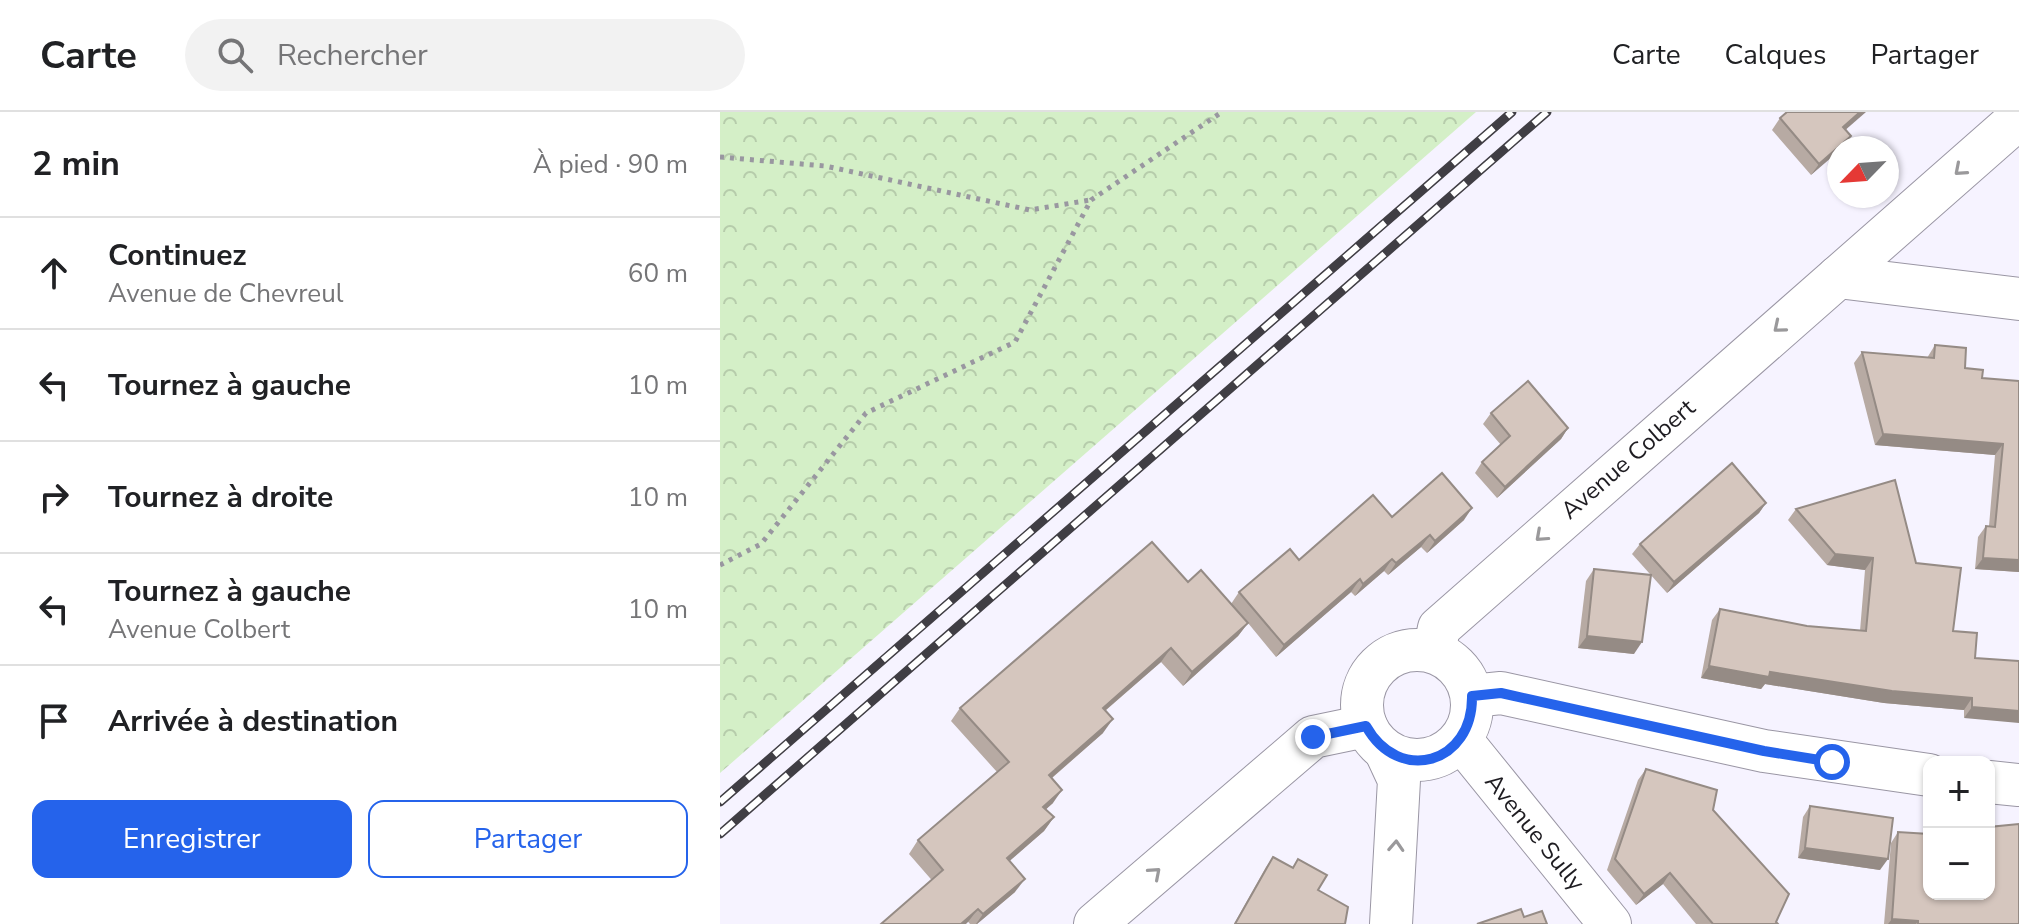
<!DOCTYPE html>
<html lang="fr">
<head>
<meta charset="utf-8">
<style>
	body { margin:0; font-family:"Nunito Sans",sans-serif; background:#f2f2f2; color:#202124 }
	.controls { position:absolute; right:24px; bottom:24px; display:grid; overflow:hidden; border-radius:16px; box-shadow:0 2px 6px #0004 }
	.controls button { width:72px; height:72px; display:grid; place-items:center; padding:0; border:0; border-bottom:2px solid #e0e0e0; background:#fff; color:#202124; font:40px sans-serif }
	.compass { position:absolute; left:1107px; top:24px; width:72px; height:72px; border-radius:50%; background:#fff; box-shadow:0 2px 6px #0004; rotate:245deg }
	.stop { position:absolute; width:24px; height:24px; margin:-18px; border:6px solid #2563eb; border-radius:50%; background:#fff }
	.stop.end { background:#2563eb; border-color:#fff; box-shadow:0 2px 8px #0008 }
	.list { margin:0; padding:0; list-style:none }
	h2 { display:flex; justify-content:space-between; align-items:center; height:104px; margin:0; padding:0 32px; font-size:34px }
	h2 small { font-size:26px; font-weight:400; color:#757577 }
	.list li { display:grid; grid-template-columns:52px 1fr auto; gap:24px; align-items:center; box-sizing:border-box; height:112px; padding:0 32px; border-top:2px solid #e0e0e0 }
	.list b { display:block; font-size:30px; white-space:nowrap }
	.list p { margin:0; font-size:26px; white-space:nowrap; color:#757577 }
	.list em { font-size:26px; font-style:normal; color:#757577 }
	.actions { display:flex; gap:16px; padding:24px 32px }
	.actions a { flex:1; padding:18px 0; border:2px solid #2563eb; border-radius:16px; text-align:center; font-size:28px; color:#2563eb }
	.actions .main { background:#2563eb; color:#fff }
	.icon { flex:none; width:44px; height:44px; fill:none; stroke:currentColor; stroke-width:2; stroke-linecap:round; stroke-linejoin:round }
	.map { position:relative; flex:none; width:1299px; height:812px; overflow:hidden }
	header { display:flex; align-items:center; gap:48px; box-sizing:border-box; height:112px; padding:0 40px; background:#fff; border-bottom:2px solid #e0e0e0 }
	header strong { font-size:38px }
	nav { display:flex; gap:44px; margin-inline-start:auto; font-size:28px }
	.search { width:560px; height:72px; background:#f2f2f2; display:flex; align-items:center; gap:20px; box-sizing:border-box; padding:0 28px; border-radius:44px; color:#757577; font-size:30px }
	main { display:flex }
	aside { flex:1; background:#fff }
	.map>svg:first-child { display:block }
</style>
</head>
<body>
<header>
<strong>Carte</strong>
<div class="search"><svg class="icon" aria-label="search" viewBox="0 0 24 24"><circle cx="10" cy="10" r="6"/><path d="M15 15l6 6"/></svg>Rechercher</div>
<nav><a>Carte</a><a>Calques</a><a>Partager</a></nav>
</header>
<main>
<aside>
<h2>2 min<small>À pied · 90 m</small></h2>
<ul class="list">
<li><svg class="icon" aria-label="ahead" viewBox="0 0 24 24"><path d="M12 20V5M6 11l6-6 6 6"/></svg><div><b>Continuez</b><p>Avenue de Chevreul</p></div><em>60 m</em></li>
<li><svg class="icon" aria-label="left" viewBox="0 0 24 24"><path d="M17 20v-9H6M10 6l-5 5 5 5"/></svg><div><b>Tournez à gauche</b></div><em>10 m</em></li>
<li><svg class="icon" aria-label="right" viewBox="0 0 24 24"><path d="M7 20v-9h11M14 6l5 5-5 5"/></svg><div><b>Tournez à droite</b></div><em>10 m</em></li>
<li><svg class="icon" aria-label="left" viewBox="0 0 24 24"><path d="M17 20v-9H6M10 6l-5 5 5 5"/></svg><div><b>Tournez à gauche</b><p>Avenue Colbert</p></div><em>10 m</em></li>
<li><svg class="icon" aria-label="arrive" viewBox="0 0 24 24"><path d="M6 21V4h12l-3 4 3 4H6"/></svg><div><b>Arrivée à destination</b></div></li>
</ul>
<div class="actions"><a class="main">Enregistrer</a><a>Partager</a></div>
</aside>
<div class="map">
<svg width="1299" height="812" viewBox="0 0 1299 812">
	<defs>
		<pattern id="forest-crowns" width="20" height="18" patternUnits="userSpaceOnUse" patternTransform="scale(2)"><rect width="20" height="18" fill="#d4efc7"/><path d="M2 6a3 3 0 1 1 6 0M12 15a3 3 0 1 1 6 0" fill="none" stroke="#b6ccab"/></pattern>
	</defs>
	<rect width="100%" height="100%" fill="#f6f3ff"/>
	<!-- forest -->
	<path fill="url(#forest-crowns)" d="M 0,0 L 756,0 L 0,661 Z"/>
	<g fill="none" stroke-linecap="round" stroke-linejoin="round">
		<defs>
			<g id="minor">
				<path d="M 1118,165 L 1299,187"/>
				<circle cx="697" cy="593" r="55"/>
				<path d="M 714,540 L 719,516 L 1299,6"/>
				<path d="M 752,584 L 781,581 L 1044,639 L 1209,663"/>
				<path d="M 741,628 L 890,812"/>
				<path d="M 666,640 L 679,668 L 671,812"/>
				<path d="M 1269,670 L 1299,673"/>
				<path d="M 375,812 L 593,625 L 646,614"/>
			</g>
		</defs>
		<!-- minor casing -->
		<use href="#minor" stroke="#9a96a4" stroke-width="44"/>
		<!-- path -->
		<g stroke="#9997a0" stroke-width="5" stroke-dasharray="4 6" stroke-linecap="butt">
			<path d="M 0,45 L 105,54 L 310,98 L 370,88"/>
			<path d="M 0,453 L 41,432 L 146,301 L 295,230 L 371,88 L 502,0"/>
		</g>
		<!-- minor -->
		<use href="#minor" stroke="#fff" stroke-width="42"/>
		<defs>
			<g id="rail">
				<path d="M 0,690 L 792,0"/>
				<path d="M 0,722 L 827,0"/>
			</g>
		</defs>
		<!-- rail casing -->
		<use href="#rail" stroke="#403e44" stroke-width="9"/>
		<!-- rail -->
		<use href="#rail" stroke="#fff" stroke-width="6" stroke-dasharray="18" stroke-linecap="butt"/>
	</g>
	<!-- wall -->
	<g fill="#b7aaa3">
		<path d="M 1060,6 L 1126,17 L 1131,24 L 1123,36 L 1119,36 L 1091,63 L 1052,18 Z"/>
		<path d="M 1215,233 L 1245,256 L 1262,266 L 1299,269 L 1299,460 L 1255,457 L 1258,425 L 1266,414 L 1269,414 L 1275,343 L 1155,333 L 1134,251 L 1142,240 L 1207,246 Z"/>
		<path d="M 771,301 L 848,316 L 841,327 L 777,386 L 755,361 L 762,350 L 781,333 L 763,312 Z"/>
		<path d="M 1046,391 L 1039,401 L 947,481 L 912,442 L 920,432 Z"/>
		<path d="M 1076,397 L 1196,451 L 1233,519 L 1255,546 L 1299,549 L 1244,606 L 1244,598 L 1164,591 L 1045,572 L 1041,577 L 981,566 L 992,508 L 1000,497 L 1087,514 L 1140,519 L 1145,458 L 1107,453 L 1068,408 Z"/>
		<path d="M 672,405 L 744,408 L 707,441 L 701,435 L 668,463 L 664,459 L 635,484 L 631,480 L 556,545 L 528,511 L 518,524 L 463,574 L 441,550 L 385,599 L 383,621 L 332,666 L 333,691 L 326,697 L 334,705 L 324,719 L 289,749 L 295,780 L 257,812 L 250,812 L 189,742 L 198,728 L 277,660 L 231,609 L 240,596 L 468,470 L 511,492 L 519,480 L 579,448 Z"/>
		<path d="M 874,457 L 914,542 L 858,536 L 866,469 Z"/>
		<path d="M 926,657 L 993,698 L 1058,812 L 976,812 L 943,772 L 916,793 L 887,758 L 918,668 Z"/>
		<path d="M 1090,694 L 1160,758 L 1078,746 L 1083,705 Z"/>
		<path d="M 1178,720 L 1209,782 L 1299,812 L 1164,812 L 1171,731 Z"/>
		<path d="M 553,745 L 572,756 L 578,747 L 598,778 L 625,812 L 514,812 L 546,755 Z"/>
	</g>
	<!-- shaded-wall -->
	<g fill="#958b85">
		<path d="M 1140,0 L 1146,0 L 1115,27 L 1123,15 Z"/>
		<path d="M 1131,24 L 1123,36 L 1119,36 L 1119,39 L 1091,63 L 1099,52 Z"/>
		<path d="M 848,316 L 841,327 L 777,386 L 785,375 Z"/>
		<path d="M 1163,322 L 1283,332 L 1275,343 L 1155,333 Z"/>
		<path d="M 1046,391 L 1039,401 L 947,481 L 954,470 Z"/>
		<path d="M 752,396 L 744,408 L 707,441 L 715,429 Z"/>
		<path d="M 710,423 L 701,435 L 668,463 L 676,451 Z"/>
		<path d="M 1115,442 L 1153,446 L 1145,458 L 1107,453 Z"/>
		<path d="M 1263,446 L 1299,448 L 1299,460 L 1255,457 Z"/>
		<path d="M 672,447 L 664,459 L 635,484 L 643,472 Z"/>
		<path d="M 640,467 L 631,480 L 556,545 L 564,533 Z"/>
		<path d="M 528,511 L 518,524 L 463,574 L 472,560 Z"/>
		<path d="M 867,524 L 922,530 L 914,542 L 858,536 Z"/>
		<path d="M 451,536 L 441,550 L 373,609 L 383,596 Z"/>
		<path d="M 989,554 L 1050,560 L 1252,586 L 1244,598 L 1164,591 L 1045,572 L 1041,577 L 981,566 Z"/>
		<path d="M 1252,595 L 1299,599 L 1299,611 L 1244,606 Z"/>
		<path d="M 393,607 L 383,621 L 320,676 L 329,663 Z"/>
		<path d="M 342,678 L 333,691 L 314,708 L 323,695 Z"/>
		<path d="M 334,705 L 324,719 L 277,760 L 287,746 Z"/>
		<path d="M 1085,736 L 1168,747 L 1160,758 L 1078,746 Z"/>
		<path d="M 950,761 L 943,772 L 916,793 L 924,782 Z"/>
		<path d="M 305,767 L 295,780 L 257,812 L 256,812 L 263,802 Z"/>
		<path d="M 258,797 L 248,810 L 246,812 L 241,812 Z"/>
		<path d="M 1172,807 L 1198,809 L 1196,812 L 1168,812 Z"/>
	</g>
	<!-- building -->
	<g fill="#d5c6be" stroke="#958b85" stroke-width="2">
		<path d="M 1067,0 L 1140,0 L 1123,15 L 1131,24 L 1099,52 L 1060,6 Z"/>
		<path d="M 1215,233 L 1246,236 L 1245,256 L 1263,258 L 1262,266 L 1299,269 L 1299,448 L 1263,446 L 1266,414 L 1275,415 L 1283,332 L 1163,322 L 1142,240 L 1214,246 Z"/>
		<path d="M 808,269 L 848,316 L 785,375 L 762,350 L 790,324 L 771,301 Z"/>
		<path d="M 1012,351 L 1046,391 L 954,470 L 920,432 Z"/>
		<path d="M 722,361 L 752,396 L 715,429 L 710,423 L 676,451 L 672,447 L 643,472 L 640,467 L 564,533 L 519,480 L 570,437 L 579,448 L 653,383 L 672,405 Z"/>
		<path d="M 1175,368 L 1196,451 L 1241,456 L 1233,519 L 1257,521 L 1255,546 L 1299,549 L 1299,599 L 1252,595 L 1252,586 L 1172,579 L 1050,560 L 1049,565 L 989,554 L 1000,497 L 1087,514 L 1146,519 L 1153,446 L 1115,442 L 1076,397 Z"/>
		<path d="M 432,430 L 468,470 L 481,458 L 528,511 L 472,560 L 451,536 L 383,596 L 393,607 L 329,663 L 342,678 L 323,695 L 334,705 L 287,746 L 305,767 L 263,802 L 258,797 L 241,812 L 161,812 L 223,758 L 198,728 L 289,650 L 240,596 Z"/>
		<path d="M 874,457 L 931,463 L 922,530 L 867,524 Z"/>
		<path d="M 926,657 L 997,678 L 993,698 L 1069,782 L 1056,810 L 1058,812 L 993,812 L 950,761 L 924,782 L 895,747 Z"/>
		<path d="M 1090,694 L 1173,706 L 1168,747 L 1085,736 Z"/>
		<path d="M 1299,712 L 1299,812 L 1198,812 L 1198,809 L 1172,807 L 1178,720 L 1209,722 L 1209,782 L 1269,782 L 1269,715 Z"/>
		<path d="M 553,745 L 573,756 L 578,747 L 607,763 L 598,778 L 628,795 L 625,812 L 515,812 Z"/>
		<path d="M 801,797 L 804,805 L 822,799 L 827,812 L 757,812 Z"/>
	</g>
	<!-- one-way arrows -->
	<defs><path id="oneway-chevron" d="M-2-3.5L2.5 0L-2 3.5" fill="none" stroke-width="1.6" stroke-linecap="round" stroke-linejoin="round" transform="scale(2)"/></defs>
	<g stroke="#9a999b">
		<use href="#oneway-chevron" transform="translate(1240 58) rotate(139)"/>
		<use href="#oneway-chevron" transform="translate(1059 215) rotate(140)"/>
		<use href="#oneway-chevron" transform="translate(821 424) rotate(138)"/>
		<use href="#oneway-chevron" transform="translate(676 734) rotate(-87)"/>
		<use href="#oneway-chevron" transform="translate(435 761) rotate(-41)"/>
	</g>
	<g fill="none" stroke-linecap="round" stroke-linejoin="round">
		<!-- route -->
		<path stroke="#2563eb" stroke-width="10" d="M 593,625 L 646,614 C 679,673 753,652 752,584 L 781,581 L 1044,639 L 1112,650"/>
	</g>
	<g text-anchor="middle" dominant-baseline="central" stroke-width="6" stroke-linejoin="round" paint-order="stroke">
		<!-- street labels -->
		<g font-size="24" fill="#1e1c21" stroke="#fff">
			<text transform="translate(908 347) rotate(-41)">Avenue Colbert</text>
			<text transform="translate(815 720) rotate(51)">Avenue Sully</text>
		</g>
	</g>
</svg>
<div class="controls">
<button>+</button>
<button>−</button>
</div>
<svg class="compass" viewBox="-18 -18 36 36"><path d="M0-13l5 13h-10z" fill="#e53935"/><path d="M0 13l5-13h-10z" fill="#757577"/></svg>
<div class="stop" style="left:1112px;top:650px"></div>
<div class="stop end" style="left:593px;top:625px"></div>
</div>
</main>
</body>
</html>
